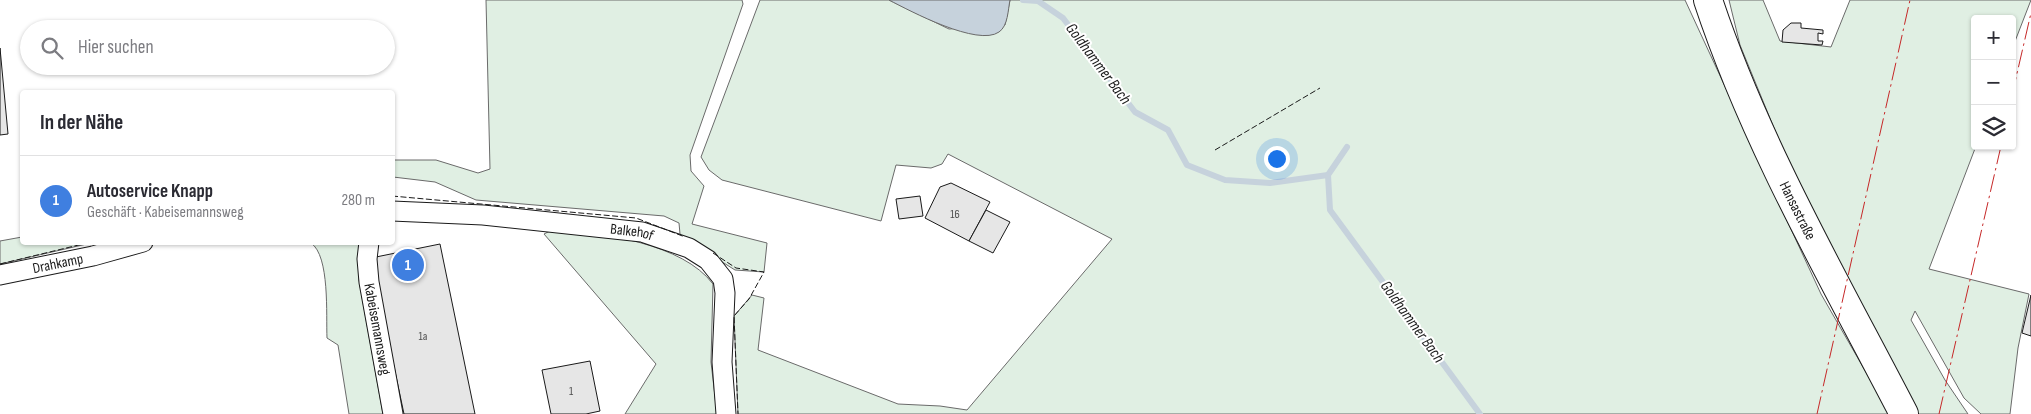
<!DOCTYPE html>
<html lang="de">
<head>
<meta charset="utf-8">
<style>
	body { margin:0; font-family:"Sofia Sans Condensed",sans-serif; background:#f7f7f7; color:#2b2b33 }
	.controls { position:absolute; right:15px; top:15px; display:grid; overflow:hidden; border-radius:5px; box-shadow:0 1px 4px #0004 }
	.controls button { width:45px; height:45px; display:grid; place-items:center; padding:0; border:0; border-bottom:1px solid #e1e1e2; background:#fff; color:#2b2b33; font:25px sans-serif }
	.you { position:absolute; left:1276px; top:158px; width:18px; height:18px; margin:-12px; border:4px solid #fff; border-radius:50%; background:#1a73e8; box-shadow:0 0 0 8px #1a73e833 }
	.badge { display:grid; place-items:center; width:32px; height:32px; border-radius:50%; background:#0b8043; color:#fff; font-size:16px; font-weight:700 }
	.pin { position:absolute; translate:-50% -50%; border:2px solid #fff; box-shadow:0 1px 5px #0006 }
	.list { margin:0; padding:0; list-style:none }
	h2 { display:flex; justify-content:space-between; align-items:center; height:65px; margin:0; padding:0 20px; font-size:21px }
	h2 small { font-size:16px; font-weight:400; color:#7c7c81 }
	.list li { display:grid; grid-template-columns:32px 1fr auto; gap:15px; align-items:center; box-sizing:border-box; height:90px; padding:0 20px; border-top:1px solid #e1e1e2 }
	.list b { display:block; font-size:19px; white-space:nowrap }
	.list p { margin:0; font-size:16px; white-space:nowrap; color:#7c7c81 }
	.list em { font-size:16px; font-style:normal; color:#7c7c81 }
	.icon { flex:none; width:28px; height:28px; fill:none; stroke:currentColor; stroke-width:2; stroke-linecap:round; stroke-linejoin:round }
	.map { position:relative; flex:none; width:2031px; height:414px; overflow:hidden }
	.search { position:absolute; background:#fff; box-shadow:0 1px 4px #0004; left:20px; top:20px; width:375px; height:55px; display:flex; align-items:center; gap:12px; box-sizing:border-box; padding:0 18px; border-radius:28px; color:#7c7c81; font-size:19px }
	.panel { position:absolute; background:#fff; box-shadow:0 1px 4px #0004; left:20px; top:90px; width:375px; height:155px; border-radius:5px }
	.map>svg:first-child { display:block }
</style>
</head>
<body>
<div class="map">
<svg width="2031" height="414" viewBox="0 0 2031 414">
	<rect width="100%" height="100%" fill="#fff"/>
	<!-- green -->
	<g fill="#e0efe3" stroke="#6a6a6a">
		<path d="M 486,0 L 742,0 L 743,4 L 690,155 L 691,171 L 704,186 L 692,224 L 767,243 L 764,272 L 735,270 L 684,238 L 680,234 L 679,223 L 664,216 L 476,200 L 435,182 L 393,177 L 393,160 L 436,160 L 478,173 L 490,169 Z"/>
		<path d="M 760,0 L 889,0 L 949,29 L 1005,25 L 1010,0 L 1685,0 L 1821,294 L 1890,414 L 738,414 L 734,316 L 752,295 L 764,298 L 758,350 L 898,404 L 940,406 L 967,410 L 1112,239 L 948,154 L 942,164 L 931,168 L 896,165 L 881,221 L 722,180 L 709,170 L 701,157 Z"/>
		<path d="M 1729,0 L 1763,0 L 1780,41 L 1831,47 L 1850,0 L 2031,0 L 2012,49 L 2012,19 L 1975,19 L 1976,146 L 1929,269 L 2029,294 L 2018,348 L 2010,414 L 1981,414 L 1964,398 L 1915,311 L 1911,320 L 1945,380 L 1968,414 L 1918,414 L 1852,292 L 1792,172 L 1740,45 Z"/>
		<path d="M 556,228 C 604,234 682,243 713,284 L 711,362 L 717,414 L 625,414 L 656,364 L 544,234 Z"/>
		<path d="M 22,237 L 22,242 L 91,243 L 0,264 L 0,241 Z"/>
		<path d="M 311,243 L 360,243 L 359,280 L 383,414 L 349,414 L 338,345 L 327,338 C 326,315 330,256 311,243 Z"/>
	</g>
	<!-- water -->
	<path fill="#c6d2dc" stroke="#6a6a6a" d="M 889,0 L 1010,0 C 1008,10 1008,26 999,32 C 978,47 910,11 889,0 Z"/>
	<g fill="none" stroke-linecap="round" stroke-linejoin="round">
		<!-- stream -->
		<g stroke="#c6d2dc" stroke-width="6">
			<path d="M 1023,0 L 1038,1 L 1063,18 L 1135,112 L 1168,130 L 1187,165 L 1225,180 L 1270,183 L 1328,175"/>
			<path d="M 1347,147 L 1328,175 L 1330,210 L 1480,414"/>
		</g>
	</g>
	<!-- building -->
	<g fill="#e6e6e6" stroke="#1a1a1a">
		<path d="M 1791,23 L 1801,23 L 1801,28 L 1823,30 L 1823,34 L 1818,33 L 1818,41 L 1823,41 L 1822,45 L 1782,42 L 1783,30 Z"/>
		<path d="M 0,48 L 8,134 L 0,135 Z"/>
		<path d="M 951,183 L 990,202 L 969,241 L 925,218 L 940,187 Z"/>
		<path d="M 920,196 L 923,216 L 899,219 L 896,199 Z"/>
		<path d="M 986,210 L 1010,222 L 993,253 L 969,241 Z"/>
		<path d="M 440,244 L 475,414 L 404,414 L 371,258 Z"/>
		<path d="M 2031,295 L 2031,336 L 2022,333 Z"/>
		<path d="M 590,361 L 600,411 L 586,414 L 551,414 L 542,370 Z"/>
	</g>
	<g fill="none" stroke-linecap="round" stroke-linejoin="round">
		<defs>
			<g id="street">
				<path id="s1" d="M 392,211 L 483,215 L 642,232 L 689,248 L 708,260 L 723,279 L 725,293 L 722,362 L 726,414"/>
				<path id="s2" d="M 369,242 L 367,259 L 369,282 L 393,414"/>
				<path id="s3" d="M 0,275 L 93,256 L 143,242"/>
			</g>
			<g id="secondary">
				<path id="s4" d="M 1708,0 C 1756,145 1834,279 1904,414"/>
			</g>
		</defs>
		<!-- street casing -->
		<use href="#street" stroke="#1a1a1a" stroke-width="21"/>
		<!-- secondary casing -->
		<use href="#secondary" stroke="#1a1a1a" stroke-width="30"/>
		<!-- street -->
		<use href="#street" stroke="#fff" stroke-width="19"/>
		<!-- secondary -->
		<use href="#secondary" stroke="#fff" stroke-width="28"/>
		<!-- fence -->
		<g stroke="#1a1a1a" stroke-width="1" stroke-dasharray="6 2.5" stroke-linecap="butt">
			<path d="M 1215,150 L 1320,88"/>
			<path d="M 392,196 L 636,218 L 685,237"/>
			<path d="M 713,253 L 736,268 L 764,272 L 749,299 L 734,316 L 738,414"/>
			<path d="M 0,264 L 91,242"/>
		</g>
		<!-- power -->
		<g stroke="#c62828" stroke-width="1" stroke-dasharray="18 4 2.5 4" stroke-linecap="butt">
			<path d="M 2012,95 L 2031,13"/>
			<path d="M 1817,414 L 1910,0"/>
			<path d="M 1939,414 L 2001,146"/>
		</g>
	</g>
	<g text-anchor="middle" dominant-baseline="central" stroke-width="4" stroke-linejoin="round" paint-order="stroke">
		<!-- number labels -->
		<g font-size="12" fill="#4d4d4d">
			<text x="955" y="214">16</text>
			<text x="423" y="336">1a</text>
			<text x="571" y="391">1</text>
		</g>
		<!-- street labels -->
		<g font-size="15" fill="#1a1a1a" stroke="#fff">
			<text stroke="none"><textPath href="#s4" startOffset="229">Hansastraße</textPath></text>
			<text stroke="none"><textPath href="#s1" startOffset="241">Balkehof</textPath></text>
			<text stroke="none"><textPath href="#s3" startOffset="59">Drahkamp</textPath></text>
			<text stroke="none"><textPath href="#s2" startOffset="88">Kabeisemannsweg</textPath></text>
		</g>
		<!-- water labels -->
		<g font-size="16" font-style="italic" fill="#1a1a1a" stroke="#fff">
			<text transform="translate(1098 64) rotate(53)">Goldhammer Bach</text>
			<text transform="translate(1412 322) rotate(54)">Goldhammer Bach</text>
		</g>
	</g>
</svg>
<div class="controls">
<button>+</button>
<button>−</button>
<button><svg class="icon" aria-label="layers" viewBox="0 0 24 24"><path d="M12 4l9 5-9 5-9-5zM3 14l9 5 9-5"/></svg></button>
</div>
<div class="you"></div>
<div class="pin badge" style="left:408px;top:265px;background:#3f7fe0">1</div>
<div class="search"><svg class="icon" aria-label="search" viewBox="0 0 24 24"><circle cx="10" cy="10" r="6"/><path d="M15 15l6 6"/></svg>Hier suchen</div>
<section class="panel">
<h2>In der Nähe<small></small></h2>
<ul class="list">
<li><span class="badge" style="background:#3f7fe0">1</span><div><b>Autoservice Knapp</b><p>Geschäft · Kabeisemannsweg</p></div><em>280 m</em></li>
</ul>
</section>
</div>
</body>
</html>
